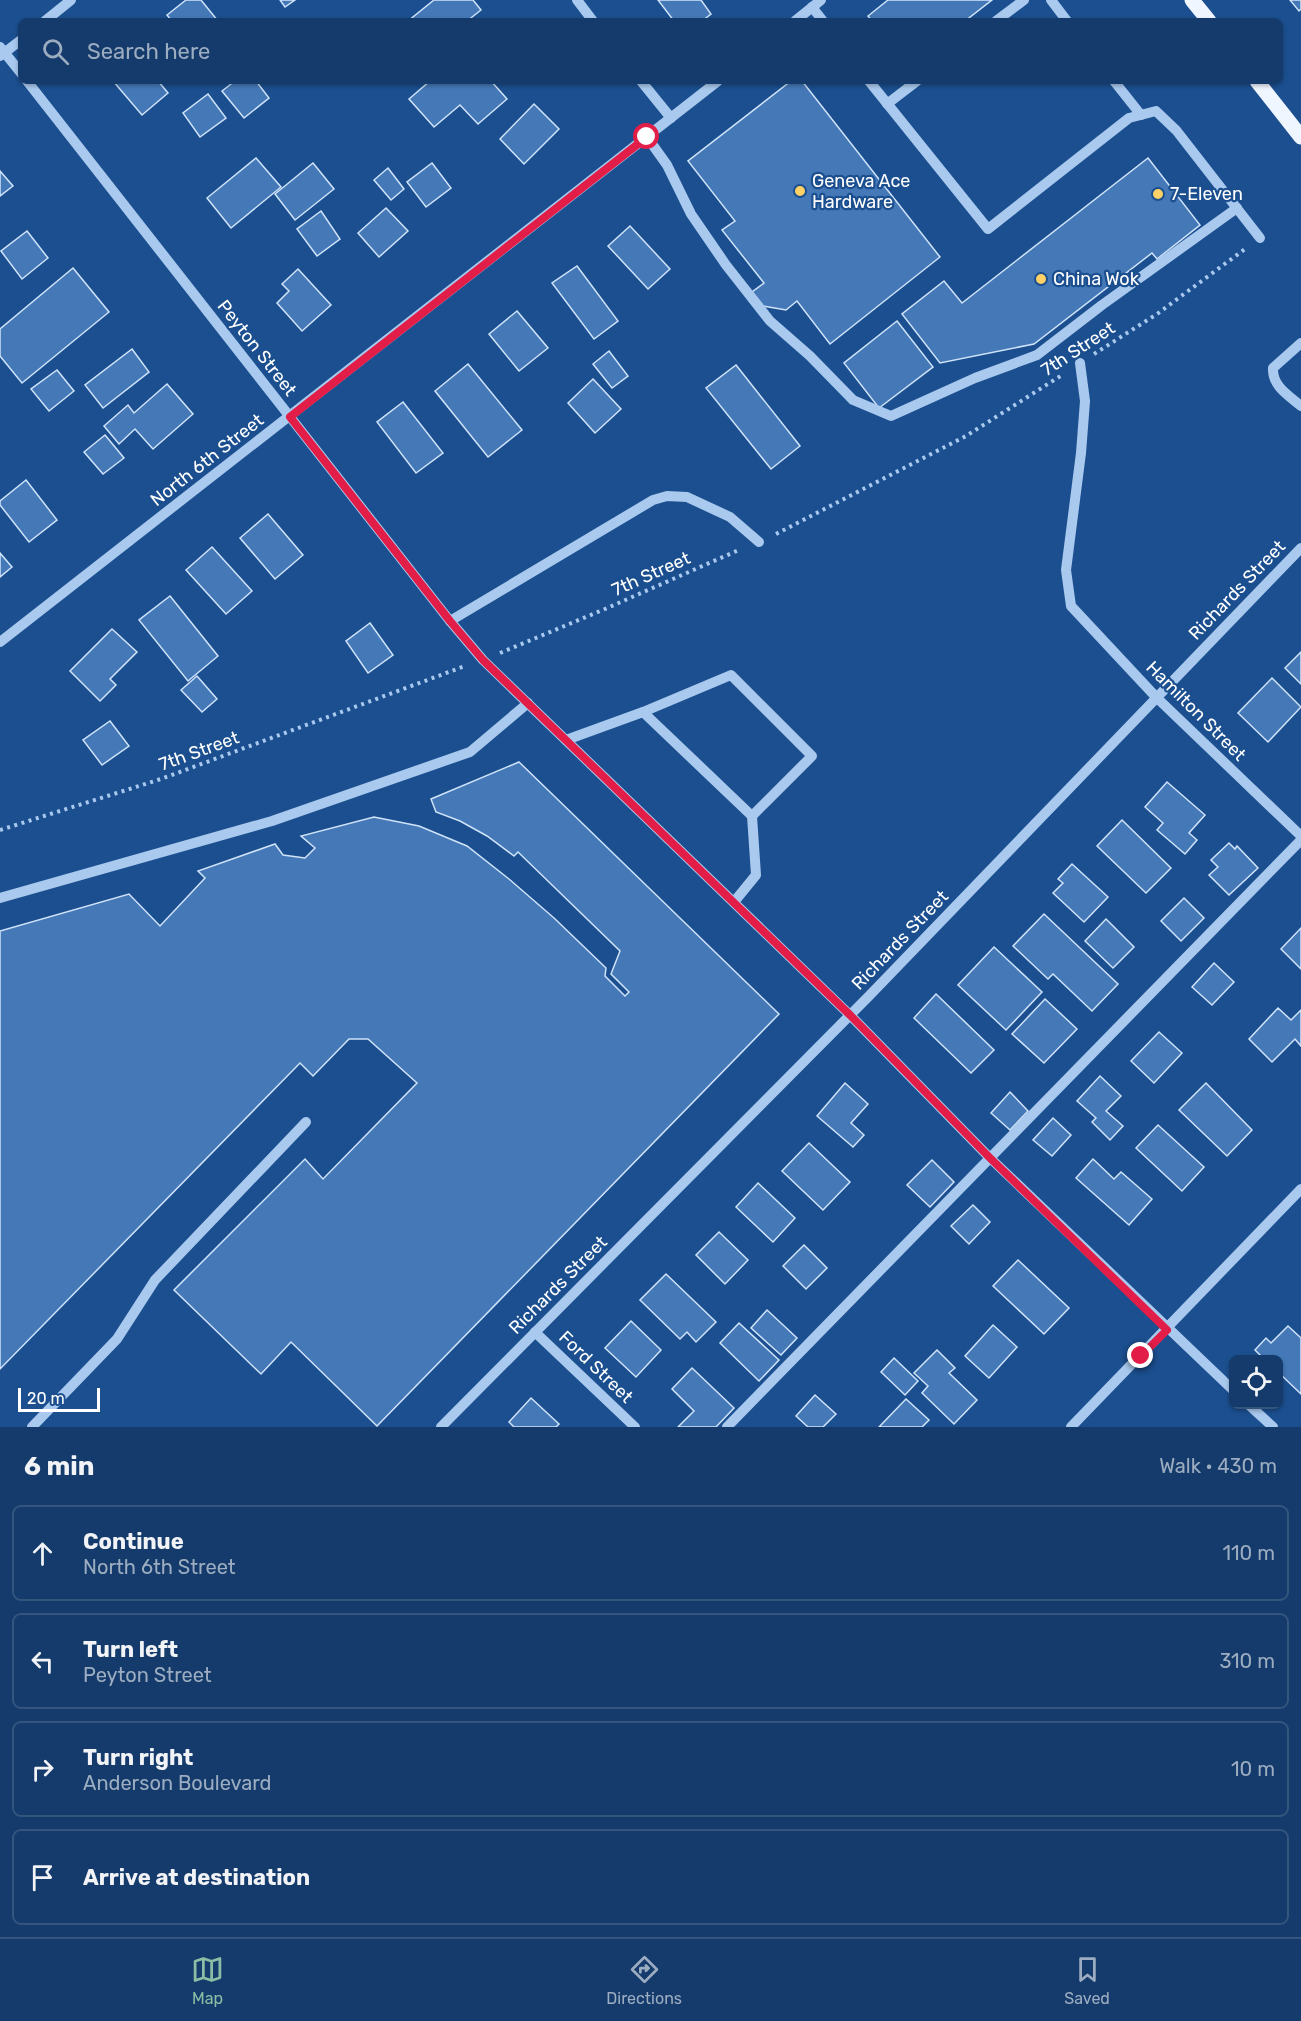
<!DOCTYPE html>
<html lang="en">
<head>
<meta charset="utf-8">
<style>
	body { margin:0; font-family:Rubik,sans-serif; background:#1d4271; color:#f1f3f6 }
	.controls { position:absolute; right:18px; bottom:18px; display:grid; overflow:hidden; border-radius:9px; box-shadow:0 2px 4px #0004 }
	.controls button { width:54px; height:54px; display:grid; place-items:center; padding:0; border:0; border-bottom:2px solid #33557e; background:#143b6b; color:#f1f3f6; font:30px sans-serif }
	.scale { position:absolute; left:18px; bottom:15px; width:82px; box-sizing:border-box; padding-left:6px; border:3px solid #fff; border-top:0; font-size:16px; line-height:21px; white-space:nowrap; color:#fff; -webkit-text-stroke:4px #1b4f8f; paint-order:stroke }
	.stop { position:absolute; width:18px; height:18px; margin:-14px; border:4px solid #e11d48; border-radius:50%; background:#fff }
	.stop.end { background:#e11d48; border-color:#fff; box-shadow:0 2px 6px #0008 }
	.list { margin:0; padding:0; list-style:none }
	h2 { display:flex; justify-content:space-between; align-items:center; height:78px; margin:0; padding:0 24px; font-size:26px }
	h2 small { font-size:20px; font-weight:400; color:#9dadc1 }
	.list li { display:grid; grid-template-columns:39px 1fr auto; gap:18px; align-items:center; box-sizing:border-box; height:96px; margin:0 12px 12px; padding:0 12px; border:2px solid #33557e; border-radius:9px }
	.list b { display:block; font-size:22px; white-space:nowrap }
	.list p { margin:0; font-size:20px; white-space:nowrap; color:#9dadc1 }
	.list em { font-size:20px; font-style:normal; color:#9dadc1 }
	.icon { flex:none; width:33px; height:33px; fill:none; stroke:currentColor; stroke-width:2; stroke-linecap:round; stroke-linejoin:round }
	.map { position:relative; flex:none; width:1301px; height:1427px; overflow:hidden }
	.search { position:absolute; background:#143b6b; box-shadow:0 2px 4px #0004; left:18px; right:18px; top:18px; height:66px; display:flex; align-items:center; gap:15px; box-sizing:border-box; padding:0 21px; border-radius:9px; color:#9dadc1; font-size:22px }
	.sheet { height:510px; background:#143b6b }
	nav { display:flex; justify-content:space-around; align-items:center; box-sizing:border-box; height:84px; border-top:2px solid #33557e; background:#143b6b; font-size:16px; color:#9dadc1 }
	nav a { display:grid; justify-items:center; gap:3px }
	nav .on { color:#8abfa5 }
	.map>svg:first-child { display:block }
</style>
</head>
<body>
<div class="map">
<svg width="1301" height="1427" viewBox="0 0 1301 1427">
	<rect width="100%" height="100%" fill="#1b4f8f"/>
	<!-- building -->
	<g fill="#4478b7" stroke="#cfe3fa" stroke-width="1.5">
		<path d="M 186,0 L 201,0 L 218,21 L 172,21 L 167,15 Z"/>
		<path d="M 280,0 L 295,0 L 285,7 Z"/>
		<path d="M 434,0 L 473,0 L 481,10 L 467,21 L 408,21 Z"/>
		<path d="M 658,0 L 701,0 L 711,14 L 702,21 L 674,21 Z"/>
		<path d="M 888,0 L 992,0 L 965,21 L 872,21 L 868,16 Z"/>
		<path d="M 1290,0 L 1301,0 L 1301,9 L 1299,11 Z"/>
		<path d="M 113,81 L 158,81 L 168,93 L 142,115 Z"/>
		<path d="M 235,81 L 256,81 L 269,98 L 244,118 L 222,91 Z"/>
		<path d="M 430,81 L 491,81 L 507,99 L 478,124 L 460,105 L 434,127 L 409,99 Z"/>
		<path d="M 791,81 L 802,81 L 940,257 L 830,344 L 797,301 L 786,310 L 763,306 L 752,292 L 764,283 L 722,230 L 735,221 L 688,161 Z"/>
		<path d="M 208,94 L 226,118 L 200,137 L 183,113 Z"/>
		<path d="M 534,104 L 559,129 L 524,164 L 500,139 Z"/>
		<path d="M 256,158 L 281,187 L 231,228 L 207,198 Z"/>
		<path d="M 1148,158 L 1200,225 L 1157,259 L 1152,253 L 1034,344 L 940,363 L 902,314 L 944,281 L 962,303 Z"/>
		<path d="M 313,163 L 334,189 L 295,220 L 275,194 Z"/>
		<path d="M 432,163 L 451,188 L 426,207 L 407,182 Z"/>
		<path d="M 388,168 L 404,189 L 391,200 L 374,180 Z"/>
		<path d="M 0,171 L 13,186 L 0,196 Z"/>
		<path d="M 386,208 L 408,231 L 379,257 L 358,233 Z"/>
		<path d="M 321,211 L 340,239 L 317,256 L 297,229 Z"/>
		<path d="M 630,226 L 670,269 L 648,289 L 608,246 Z"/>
		<path d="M 27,231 L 48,258 L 22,279 L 1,251 Z"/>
		<path d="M 577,266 L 618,321 L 594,339 L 552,283 Z"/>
		<path d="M 73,268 L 109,312 L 22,383 L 0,356 L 0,329 Z"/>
		<path d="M 298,269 L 331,305 L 302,331 L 277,303 L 289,291 L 282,284 Z"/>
		<path d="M 517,311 L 548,348 L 519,371 L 489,334 Z"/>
		<path d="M 897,321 L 933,367 L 879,408 L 844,363 Z"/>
		<path d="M 132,349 L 149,372 L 103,408 L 85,385 Z"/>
		<path d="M 609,351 L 628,376 L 612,388 L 593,364 Z"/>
		<path d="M 468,364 L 522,430 L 488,457 L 435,391 Z"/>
		<path d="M 736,365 L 800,446 L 771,469 L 706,388 Z"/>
		<path d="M 57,370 L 74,391 L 49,411 L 31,389 Z"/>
		<path d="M 593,379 L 621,409 L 595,433 L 568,403 Z"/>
		<path d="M 167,384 L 193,414 L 153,449 L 135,429 L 119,444 L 104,426 L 128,405 L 134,413 Z"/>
		<path d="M 403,402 L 443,453 L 416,473 L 377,422 Z"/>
		<path d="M 105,435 L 124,458 L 103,474 L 84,452 Z"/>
		<path d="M 26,480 L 57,520 L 29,542 L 0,505 L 0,501 Z"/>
		<path d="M 268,514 L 303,555 L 275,579 L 240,538 Z"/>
		<path d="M 212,547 L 252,591 L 226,614 L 186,570 Z"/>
		<path d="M 0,553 L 12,567 L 0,577 Z"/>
		<path d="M 170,596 L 218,656 L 188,681 L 139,620 Z"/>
		<path d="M 370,623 L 393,655 L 368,673 L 346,641 Z"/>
		<path d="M 112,629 L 137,652 L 110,679 L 116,685 L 100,701 L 70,671 Z"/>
		<path d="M 1301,652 L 1301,684 L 1285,668 Z"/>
		<path d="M 197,676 L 217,699 L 202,712 L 181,690 Z"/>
		<path d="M 1272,678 L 1301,707 L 1268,742 L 1238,713 Z"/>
		<path d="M 110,721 L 129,746 L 102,765 L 83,740 Z"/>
		<path d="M 519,762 L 779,1014 L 377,1426 L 291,1342 L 261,1374 L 174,1290 L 305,1159 L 323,1179 L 417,1083 L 368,1039 L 349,1039 L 313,1076 L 300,1063 L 0,1369 L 0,931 L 129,894 L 160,926 L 205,878 L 198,871 L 275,844 L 283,855 L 305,858 L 315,848 L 301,836 L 374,817 L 419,826 L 467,846 L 509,879 L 554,918 L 606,968 L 605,976 L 625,996 L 629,992 L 611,974 L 620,951 L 518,852 L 514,856 L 487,836 L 460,821 L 436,812 L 431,799 Z"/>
		<path d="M 1167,782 L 1205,815 L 1189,833 L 1197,840 L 1185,854 L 1157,830 L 1163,823 L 1145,807 Z"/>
		<path d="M 1122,820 L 1171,868 L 1146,893 L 1097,846 Z"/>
		<path d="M 1229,843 L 1235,849 L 1237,846 L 1258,868 L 1229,895 L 1209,875 L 1218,867 L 1211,860 Z"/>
		<path d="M 1072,864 L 1108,897 L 1084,922 L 1053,893 L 1063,883 L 1058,879 Z"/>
		<path d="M 1184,898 L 1204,918 L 1181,941 L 1161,921 Z"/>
		<path d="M 1044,914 L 1118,984 L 1092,1011 L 1053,974 L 1048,979 L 1013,946 Z"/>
		<path d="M 1106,919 L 1134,947 L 1113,968 L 1085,941 Z"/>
		<path d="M 1301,928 L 1301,969 L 1281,949 Z"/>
		<path d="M 994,947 L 1042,992 L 1006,1030 L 958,985 Z"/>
		<path d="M 1214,963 L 1234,982 L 1212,1005 L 1192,987 Z"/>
		<path d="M 936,994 L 994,1050 L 971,1073 L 914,1018 Z"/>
		<path d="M 1045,999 L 1077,1029 L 1044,1063 L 1012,1034 Z"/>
		<path d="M 1278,1008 L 1291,1020 L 1301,1010 L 1301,1046 L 1295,1039 L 1272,1062 L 1249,1039 Z"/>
		<path d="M 1159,1032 L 1182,1053 L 1154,1083 L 1131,1061 Z"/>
		<path d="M 1100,1076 L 1121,1096 L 1106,1111 L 1123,1126 L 1110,1140 L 1092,1122 L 1096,1118 L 1077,1101 Z"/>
		<path d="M 845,1083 L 868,1104 L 851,1123 L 864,1135 L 853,1147 L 817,1116 Z"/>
		<path d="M 1206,1083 L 1252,1130 L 1227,1156 L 1179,1110 Z"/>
		<path d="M 1010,1092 L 1028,1111 L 1010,1130 L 991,1113 Z"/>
		<path d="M 1053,1118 L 1071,1135 L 1052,1156 L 1033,1140 Z"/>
		<path d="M 1158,1125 L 1204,1167 L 1182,1191 L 1136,1148 Z"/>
		<path d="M 809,1143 L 850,1182 L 823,1210 L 782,1171 Z"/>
		<path d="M 1093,1159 L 1114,1179 L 1121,1172 L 1152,1199 L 1129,1225 L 1076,1178 Z"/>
		<path d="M 932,1160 L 954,1182 L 930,1207 L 907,1185 Z"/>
		<path d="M 758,1183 L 795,1218 L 773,1242 L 736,1207 Z"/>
		<path d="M 973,1205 L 990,1222 L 969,1244 L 951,1226 Z"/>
		<path d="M 719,1232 L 748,1260 L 725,1284 L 696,1255 Z"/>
		<path d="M 804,1245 L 827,1268 L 806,1289 L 783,1266 Z"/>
		<path d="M 1018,1260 L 1069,1308 L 1044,1334 L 993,1286 Z"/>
		<path d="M 666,1274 L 716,1322 L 696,1342 L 687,1332 L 680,1339 L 640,1300 Z"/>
		<path d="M 767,1310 L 797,1338 L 781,1355 L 751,1328 Z"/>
		<path d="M 631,1321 L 661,1350 L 636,1377 L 605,1348 Z"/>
		<path d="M 739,1323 L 779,1360 L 759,1381 L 720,1343 Z"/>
		<path d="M 993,1325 L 1017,1347 L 989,1378 L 965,1356 Z"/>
		<path d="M 1288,1326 L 1301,1338 L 1301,1394 L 1278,1372 L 1278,1360 L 1265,1360 L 1255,1350 L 1266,1338 L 1271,1343 Z"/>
		<path d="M 937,1350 L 955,1368 L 949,1373 L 977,1400 L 954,1424 L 922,1393 L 928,1386 L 914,1373 Z"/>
		<path d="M 894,1358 L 918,1381 L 905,1395 L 881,1372 Z"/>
		<path d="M 692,1368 L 734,1408 L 716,1427 L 678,1427 L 694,1411 L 672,1389 Z"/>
		<path d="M 815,1395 L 836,1414 L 823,1427 L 808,1427 L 796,1416 Z"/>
		<path d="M 531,1398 L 559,1424 L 556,1427 L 514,1427 L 509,1422 Z"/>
		<path d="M 906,1399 L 929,1420 L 922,1427 L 879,1427 Z"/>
	</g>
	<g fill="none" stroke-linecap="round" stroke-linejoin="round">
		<!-- path -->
		<g stroke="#a9c9ee" stroke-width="4" stroke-dasharray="3 4.5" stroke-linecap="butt">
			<path d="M 1094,354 L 1157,314 L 1245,249"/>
			<path d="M 776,534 L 966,436 L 1062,375"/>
			<path d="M 500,653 L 605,609 L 741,549"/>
			<path d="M 0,830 L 161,779 L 465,666"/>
		</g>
		<!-- minor -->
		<g stroke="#a9c9ee" stroke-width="10">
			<path d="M 577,0 L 593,21"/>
			<path d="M 1051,0 L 1067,21"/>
			<path d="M 812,7 L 823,21"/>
			<path d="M 45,21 L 71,0"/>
			<path d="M 795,21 L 821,0"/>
			<path d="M 996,21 L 1024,0"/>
			<path d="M 0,47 L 21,73"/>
			<path d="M 0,56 L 21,40"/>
			<path d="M 27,81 L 450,621 L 483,660 L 850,1015 L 989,1157 L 1234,1391"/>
			<path d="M 641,81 L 671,118"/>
			<path d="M 869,81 L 988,229 L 1129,118 L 1156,111 L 1176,130 L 1260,238"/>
			<path d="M 1114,81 L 1141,115"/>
			<path d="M 887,104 L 917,81"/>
			<path d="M 647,137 L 667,165 L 691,214 L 726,265 L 770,321 L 810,356 L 853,400 L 891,416 L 975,378 L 1037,355 L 1102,305 L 1237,208"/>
			<path d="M 1301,343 L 1273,368 C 1272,386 1288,395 1301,406"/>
			<path d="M 1080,363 L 1085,401 L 1081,453 L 1066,570 L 1071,606 L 1156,697 L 1301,836"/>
			<path d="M 450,621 L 653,500 L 667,496 L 687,497 L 730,517 L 759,542"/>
			<path d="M 0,642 L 718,81"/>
			<path d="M 643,712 L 731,675 L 812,756 L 752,816"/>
			<path d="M 566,740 L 643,712 L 752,816 L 756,875 L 734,902"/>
			<path d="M 0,898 L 272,821 L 470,752 L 528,703"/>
			<path d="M 535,1332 L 635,1427"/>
			<path d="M 1248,1404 L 1273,1427"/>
			<path d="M 32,1427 L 117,1339 L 155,1280 L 306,1122"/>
			<path d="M 441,1427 L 869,996 L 1301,548"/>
			<path d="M 727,1427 L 1301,840"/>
			<path d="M 1071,1427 L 1301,1189"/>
		</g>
		<!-- major -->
		<g stroke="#f0f6ff" stroke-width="15">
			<path d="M 1192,0 L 1209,21"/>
			<path d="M 1257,81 L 1301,137"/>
		</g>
	</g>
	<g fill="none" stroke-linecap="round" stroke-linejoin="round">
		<!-- route -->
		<path stroke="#e11d48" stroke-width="8" d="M 647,137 L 290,417 L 450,621 L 483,660 L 850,1015 L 989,1157 L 1167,1330 L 1141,1356"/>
	</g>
	<!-- markers -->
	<g fill="#ffd166" stroke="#1b4f8f" stroke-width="2">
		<circle cx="800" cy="191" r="6"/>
		<circle cx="1158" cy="194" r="6"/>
		<circle cx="1041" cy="279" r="6"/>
	</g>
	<g text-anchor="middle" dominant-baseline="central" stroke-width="4.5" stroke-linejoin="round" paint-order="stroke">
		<!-- poi labels -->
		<g font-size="18" fill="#fff" stroke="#1b4f8f" text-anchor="start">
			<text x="812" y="181">Geneva Ace<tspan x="812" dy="21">Hardware</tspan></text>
			<text x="1170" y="194">7-Eleven</text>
			<text x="1053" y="279">China Wok</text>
		</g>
		<!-- street labels -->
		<g font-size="18" fill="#fff" stroke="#1b4f8f">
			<text transform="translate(257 348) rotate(52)">Peyton Street</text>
			<text transform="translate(1078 349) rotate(-33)">7th Street</text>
			<text transform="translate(207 460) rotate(-38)">North 6th Street</text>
			<text transform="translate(651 574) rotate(-24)">7th Street</text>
			<text transform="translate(1237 590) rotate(-46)">Richards Street</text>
			<text transform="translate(1196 711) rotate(45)">Hamilton Street</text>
			<text transform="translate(199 751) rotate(-20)">7th Street</text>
			<text transform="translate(900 940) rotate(-46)">Richards Street</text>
			<text transform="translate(558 1285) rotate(-45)">Richards Street</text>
			<text transform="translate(596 1367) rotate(44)">Ford Street</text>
		</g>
	</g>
</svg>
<div class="controls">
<button><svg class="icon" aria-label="locate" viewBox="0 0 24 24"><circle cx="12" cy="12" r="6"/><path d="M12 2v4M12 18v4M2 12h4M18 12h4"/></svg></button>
</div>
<div class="scale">20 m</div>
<div class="stop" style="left:647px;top:137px"></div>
<div class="stop end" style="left:1141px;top:1356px"></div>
<div class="search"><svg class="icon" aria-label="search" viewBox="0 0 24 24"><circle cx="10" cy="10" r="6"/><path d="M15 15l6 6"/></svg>Search here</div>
</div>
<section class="sheet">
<h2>6 min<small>Walk · 430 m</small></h2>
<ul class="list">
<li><svg class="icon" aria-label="ahead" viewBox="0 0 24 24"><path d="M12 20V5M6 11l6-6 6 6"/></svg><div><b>Continue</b><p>North 6th Street</p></div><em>110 m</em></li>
<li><svg class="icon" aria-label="left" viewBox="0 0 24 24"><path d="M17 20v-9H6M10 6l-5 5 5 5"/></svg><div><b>Turn left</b><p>Peyton Street</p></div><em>310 m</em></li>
<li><svg class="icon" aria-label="right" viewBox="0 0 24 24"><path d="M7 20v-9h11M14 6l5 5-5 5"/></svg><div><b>Turn right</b><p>Anderson Boulevard</p></div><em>10 m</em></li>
<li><svg class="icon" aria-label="arrive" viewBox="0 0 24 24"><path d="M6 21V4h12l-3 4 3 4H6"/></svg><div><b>Arrive at destination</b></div></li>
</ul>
</section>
<nav>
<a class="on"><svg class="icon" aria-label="map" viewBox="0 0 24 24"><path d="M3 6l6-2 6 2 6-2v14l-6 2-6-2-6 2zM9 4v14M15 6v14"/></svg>Map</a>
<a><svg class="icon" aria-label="directions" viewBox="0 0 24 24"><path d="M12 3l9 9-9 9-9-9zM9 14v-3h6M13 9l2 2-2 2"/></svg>Directions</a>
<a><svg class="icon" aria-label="saved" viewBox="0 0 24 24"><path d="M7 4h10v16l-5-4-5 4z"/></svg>Saved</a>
</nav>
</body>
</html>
